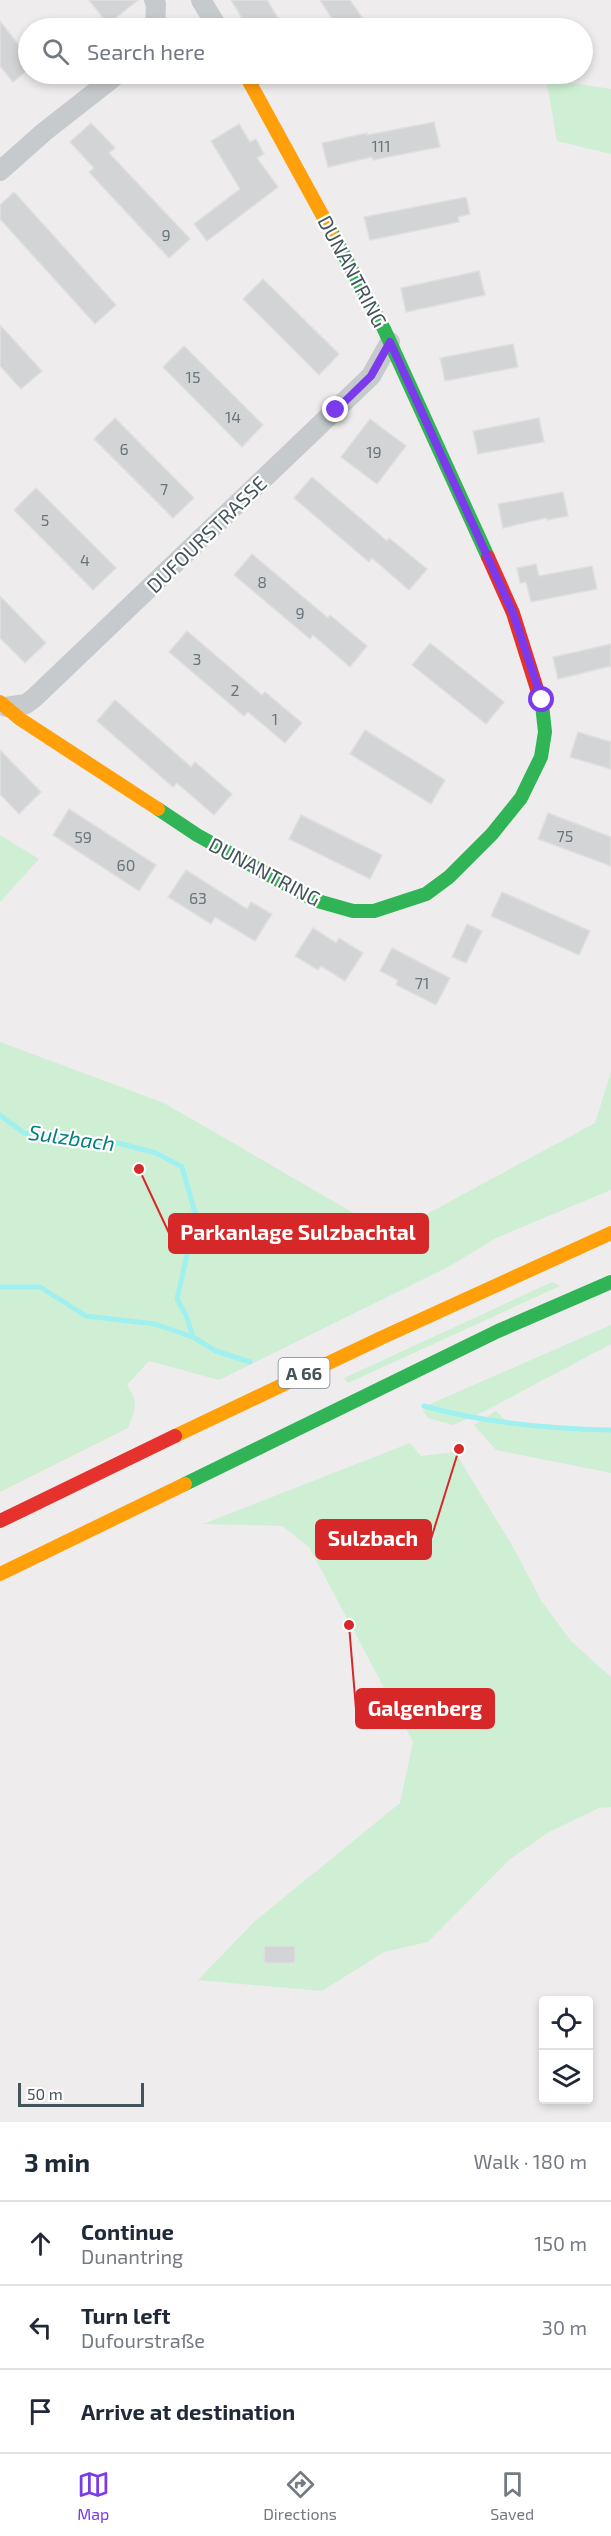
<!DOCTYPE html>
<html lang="en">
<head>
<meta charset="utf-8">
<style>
	body { margin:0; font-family:"Exo 2",sans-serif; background:#f2f2f3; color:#1f2937 }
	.controls { position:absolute; right:18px; bottom:18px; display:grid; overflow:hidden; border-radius:6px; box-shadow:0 3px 9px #0003 }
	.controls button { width:54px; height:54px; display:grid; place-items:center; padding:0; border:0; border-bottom:2px solid #e0e1e3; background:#fff; color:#1f2937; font:30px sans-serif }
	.scale { position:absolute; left:18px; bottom:15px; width:126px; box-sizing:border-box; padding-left:6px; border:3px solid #43545a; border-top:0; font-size:16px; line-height:21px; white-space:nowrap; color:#43545a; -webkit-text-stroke:4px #fff; paint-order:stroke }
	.stop { position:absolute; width:18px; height:18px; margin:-14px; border:4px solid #7c3aed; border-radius:50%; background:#fff }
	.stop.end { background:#7c3aed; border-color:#fff; box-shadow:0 2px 6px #0008 }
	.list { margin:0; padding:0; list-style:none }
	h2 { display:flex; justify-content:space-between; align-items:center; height:78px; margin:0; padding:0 24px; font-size:26px }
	h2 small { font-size:20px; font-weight:400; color:#747a83 }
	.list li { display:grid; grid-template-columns:39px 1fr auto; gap:18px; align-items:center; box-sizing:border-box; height:84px; padding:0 24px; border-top:2px solid #e0e1e3 }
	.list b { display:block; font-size:22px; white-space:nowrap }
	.list p { margin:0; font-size:20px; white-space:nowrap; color:#747a83 }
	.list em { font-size:20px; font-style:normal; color:#747a83 }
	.icon { flex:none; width:33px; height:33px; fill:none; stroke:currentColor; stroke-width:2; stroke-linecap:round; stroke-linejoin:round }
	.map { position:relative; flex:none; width:611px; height:2122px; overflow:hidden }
	.search { position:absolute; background:#fff; box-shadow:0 3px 9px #0003; left:18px; right:18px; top:18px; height:66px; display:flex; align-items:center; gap:15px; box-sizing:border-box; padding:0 21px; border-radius:33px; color:#747a83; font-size:22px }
	.sheet { height:330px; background:#fff }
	nav { display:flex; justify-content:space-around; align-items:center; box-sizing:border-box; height:84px; border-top:2px solid #e0e1e3; background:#fff; font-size:16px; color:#747a83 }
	nav a { display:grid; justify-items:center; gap:3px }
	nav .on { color:#7c3aed }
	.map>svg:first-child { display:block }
</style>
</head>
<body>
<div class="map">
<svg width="611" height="2122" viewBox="0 0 611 2122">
	<rect width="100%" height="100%" fill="#eeeced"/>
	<!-- green -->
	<g fill="#cfefd4">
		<path d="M 546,79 L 611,89 L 611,154 L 557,141 Z"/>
		<path d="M 0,835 L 39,859 L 0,902 Z"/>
		<path d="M 0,1042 L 164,1103 L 390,1234 L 595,1123 L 611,1072 L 611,1190 L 496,1238 L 450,1266 L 219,1380 L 149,1361 L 127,1385 C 139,1403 136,1408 128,1428 L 0,1492 Z"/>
		<path d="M 552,1282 L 560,1286 L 348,1383 L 344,1378 Z"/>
		<path d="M 611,1325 L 611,1344 L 485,1411 L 453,1425 L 428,1418 L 423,1411 L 430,1404 Z"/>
		<path d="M 496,1411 L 507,1422 L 611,1429 L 611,1473 L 496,1450 L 474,1425 Z"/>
		<path d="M 410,1443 L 421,1456 L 455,1452 L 513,1547 L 542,1602 L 571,1641 L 611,1677 L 611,1807 L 599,1808 L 549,1832 L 509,1860 L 428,1942 L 384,1952 L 322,1991 L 198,1980 L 255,1921 L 400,1803 L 413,1742 L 309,1547 L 282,1526 L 203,1524 Z"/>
	</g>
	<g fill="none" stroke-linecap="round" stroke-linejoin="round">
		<!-- stream -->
		<g stroke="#a0f0ef" stroke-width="5">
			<path d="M 0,1115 L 24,1133 L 77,1142 L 118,1143 L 156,1153 L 182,1167 L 196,1216 L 177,1299 L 186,1315 L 193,1337 L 216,1351 L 250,1362"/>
			<path d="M 0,1287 L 40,1287 L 86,1316 L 155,1324 L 193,1337"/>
			<path d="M 424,1406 C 485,1423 548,1429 611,1430"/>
		</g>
	</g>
	<!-- building -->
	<g fill="#d3d4d6" stroke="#dfdfe0" stroke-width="1.5">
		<path d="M 89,0 L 138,0 L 108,24 Z"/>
		<path d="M 231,0 L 267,0 L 284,28 L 248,28 Z"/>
		<path d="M 320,0 L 350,0 L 369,28 L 338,28 Z"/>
		<path d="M 0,21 L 28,57 L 28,70 L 13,82 L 0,66 Z"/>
		<path d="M 434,122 L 440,147 L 373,160 L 372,157 L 328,167 L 322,143 L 367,133 L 367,135 Z"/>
		<path d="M 91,123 L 115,148 L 109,153 L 190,239 L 169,258 L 89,172 L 94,168 L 70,142 Z"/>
		<path d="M 239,124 L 250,142 L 256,139 L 264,154 L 257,158 L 278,187 L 207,241 L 194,224 L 240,189 L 211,141 Z"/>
		<path d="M 14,192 L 116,305 L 95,324 L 0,219 L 0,205 Z"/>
		<path d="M 466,197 L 470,214 L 458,217 L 459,222 L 370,240 L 364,217 Z"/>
		<path d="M 479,271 L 485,295 L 406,312 L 401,288 Z"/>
		<path d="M 263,279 L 339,354 L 319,375 L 243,299 Z"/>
		<path d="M 0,325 L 42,371 L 21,389 L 0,366 Z"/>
		<path d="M 513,344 L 518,367 L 445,381 L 440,358 Z"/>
		<path d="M 184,346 L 263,425 L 242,447 L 163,367 Z"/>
		<path d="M 115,418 L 194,498 L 173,518 L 94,439 Z"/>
		<path d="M 539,418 L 544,442 L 478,454 L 473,431 Z"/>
		<path d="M 370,419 L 406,446 L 377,484 L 341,457 Z"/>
		<path d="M 312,477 L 387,541 L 389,538 L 427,569 L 409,590 L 372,558 L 369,562 L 294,498 Z"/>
		<path d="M 36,488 L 116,568 L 93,590 L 14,510 Z"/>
		<path d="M 563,492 L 568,516 L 547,520 L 546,518 L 503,528 L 498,504 Z"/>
		<path d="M 252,554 L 328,618 L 330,615 L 367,646 L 350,667 L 313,635 L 310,639 L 234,575 Z"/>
		<path d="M 536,564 L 539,576 L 592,566 L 597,589 L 531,602 L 526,582 L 520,583 L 517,568 Z"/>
		<path d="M 0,596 L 46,643 L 25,663 L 0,638 Z"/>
		<path d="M 187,631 L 262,695 L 265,692 L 302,723 L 285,743 L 248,712 L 244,716 L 169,652 Z"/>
		<path d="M 430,643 L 504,702 L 486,724 L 412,665 Z"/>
		<path d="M 611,644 L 611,666 L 558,679 L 553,657 Z"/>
		<path d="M 115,700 L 191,767 L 195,762 L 232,794 L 214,815 L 177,783 L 173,787 L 97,721 Z"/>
		<path d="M 365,730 L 445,780 L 431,804 L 350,754 Z"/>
		<path d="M 578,732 L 611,742 L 611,769 L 570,757 Z"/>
		<path d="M 0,750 L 41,792 L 19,814 L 0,794 Z"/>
		<path d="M 69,809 L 156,865 L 139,891 L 53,835 Z"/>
		<path d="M 548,813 L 611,837 L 611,866 L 538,839 Z"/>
		<path d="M 301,815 L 382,855 L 370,879 L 289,839 Z"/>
		<path d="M 186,870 L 247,909 L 251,902 L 272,914 L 255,941 L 215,917 L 211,924 L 168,897 Z"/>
		<path d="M 502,892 L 590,931 L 579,955 L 491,916 Z"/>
		<path d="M 467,924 L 482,931 L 466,963 L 452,957 Z"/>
		<path d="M 313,928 L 336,943 L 339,938 L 363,953 L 345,981 L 321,966 L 318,970 L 295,956 Z"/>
		<path d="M 392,948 L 450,978 L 436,1005 L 396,985 L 398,980 L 380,971 Z"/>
		<rect x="264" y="1946" width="31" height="17"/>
	</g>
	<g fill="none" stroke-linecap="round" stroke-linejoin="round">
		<!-- street -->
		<g stroke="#c6cacc" stroke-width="20">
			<path d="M 154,0 L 156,4 L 155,28"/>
			<path d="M 201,0 L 218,28"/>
			<path d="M 0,171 L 44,132 L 118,74"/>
			<path d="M 6,707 L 26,704 L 34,698 L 371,376 L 390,342"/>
		</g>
		<!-- fast -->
		<g stroke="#30b455" stroke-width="14">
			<path d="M 331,231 L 384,329 L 488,557"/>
			<path d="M 158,809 L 197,835 L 314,900 L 353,911 L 374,911 L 426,894 L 449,877 L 492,834 L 521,798 L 541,757 L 545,732 L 542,705"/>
			<path d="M 185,1484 L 498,1331 L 611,1282"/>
		</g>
		<!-- slow -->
		<g stroke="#ff9f0a" stroke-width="14">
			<path d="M 245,74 L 331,231"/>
			<path d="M 0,702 L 20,719 L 158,809"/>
			<path d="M 175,1436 L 381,1338 L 611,1233"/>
			<path d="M 0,1574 L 185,1484"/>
		</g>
		<!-- jam -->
		<g stroke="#e5322d" stroke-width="14">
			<path d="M 488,557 L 513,613 L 542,705"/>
			<path d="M 0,1521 L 175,1436"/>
		</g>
	</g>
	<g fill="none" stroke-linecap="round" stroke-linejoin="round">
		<!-- route -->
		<path stroke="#7c3aed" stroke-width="8" d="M 336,410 L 371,376 L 390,342 L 513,613 L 542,700"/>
	</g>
	<g text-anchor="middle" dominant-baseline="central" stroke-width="4.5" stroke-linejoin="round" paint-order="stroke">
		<!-- number labels -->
		<g font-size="16" fill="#68757a">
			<text x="381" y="145">111</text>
			<text x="166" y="234">9</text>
			<text x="193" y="376">15</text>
			<text x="233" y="416">14</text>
			<text x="124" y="448">6</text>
			<text x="374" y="451">19</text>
			<text x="164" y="488">7</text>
			<text x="45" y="519">5</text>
			<text x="85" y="559">4</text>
			<text x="262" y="581">8</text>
			<text x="300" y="612">9</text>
			<text x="197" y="658">3</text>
			<text x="235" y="689">2</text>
			<text x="275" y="718">1</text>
			<text x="565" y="835">75</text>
			<text x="83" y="836">59</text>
			<text x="126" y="864">60</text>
			<text x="198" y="897">63</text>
			<text x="422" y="982">71</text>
		</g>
		<!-- shield labels -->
		<rect fill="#fff" stroke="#7b878c" stroke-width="1.5" x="278.5" y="1358" width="51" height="30" rx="4.5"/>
		<g font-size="18" font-weight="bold" fill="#43545a">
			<text x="304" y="1373">A 66</text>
		</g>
		<!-- street labels -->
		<g font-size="20" fill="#43545a" stroke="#fff">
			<text transform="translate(353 271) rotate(62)">DUNANTRING</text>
			<text transform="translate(206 534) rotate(-44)">DUFOURSTRASSE</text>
			<text transform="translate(265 871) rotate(28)">DUNANTRING</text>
		</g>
		<!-- water labels -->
		<g font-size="21" font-style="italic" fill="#067e7e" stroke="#fff">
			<text transform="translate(72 1137) rotate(8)">Sulzbach</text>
		</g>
	</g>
	<!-- callouts -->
	<path fill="none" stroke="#d62828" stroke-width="2" d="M139 1169L169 1233M459 1449L431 1539M349 1625L356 1709"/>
	<g fill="#d62828" stroke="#fff" stroke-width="2">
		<circle cx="139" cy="1169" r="6"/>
		<circle cx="459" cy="1449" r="6"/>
		<circle cx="349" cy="1625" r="6"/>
	</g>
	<g fill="#d62828" stroke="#d62828" stroke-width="2">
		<rect x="169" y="1214" width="259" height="39" rx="6"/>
		<rect x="316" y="1520" width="115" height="39" rx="6"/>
		<rect x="356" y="1689" width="138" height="39" rx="6"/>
	</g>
	<g font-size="21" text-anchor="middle" font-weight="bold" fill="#fff">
		<text x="298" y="1240">Parkanlage Sulzbachtal</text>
		<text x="373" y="1546">Sulzbach</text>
		<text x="425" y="1716">Galgenberg</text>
	</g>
</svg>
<div class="controls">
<button><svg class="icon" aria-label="locate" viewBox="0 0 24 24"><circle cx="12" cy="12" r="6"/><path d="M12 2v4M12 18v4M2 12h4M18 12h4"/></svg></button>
<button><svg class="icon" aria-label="layers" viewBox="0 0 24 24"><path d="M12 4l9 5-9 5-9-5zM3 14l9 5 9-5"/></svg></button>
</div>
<div class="scale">50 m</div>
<div class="stop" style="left:542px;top:700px"></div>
<div class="stop end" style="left:336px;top:410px"></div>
<div class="search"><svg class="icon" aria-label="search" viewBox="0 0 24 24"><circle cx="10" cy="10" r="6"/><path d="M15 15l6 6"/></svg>Search here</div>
</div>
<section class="sheet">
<h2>3 min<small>Walk · 180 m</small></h2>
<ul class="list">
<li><svg class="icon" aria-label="ahead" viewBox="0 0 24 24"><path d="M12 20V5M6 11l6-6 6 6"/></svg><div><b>Continue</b><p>Dunantring</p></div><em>150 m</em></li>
<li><svg class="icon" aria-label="left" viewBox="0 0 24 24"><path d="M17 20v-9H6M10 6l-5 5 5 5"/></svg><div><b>Turn left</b><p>Dufourstraße</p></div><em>30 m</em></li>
<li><svg class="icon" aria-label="arrive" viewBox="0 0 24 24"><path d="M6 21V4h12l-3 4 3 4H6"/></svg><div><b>Arrive at destination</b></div></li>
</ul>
</section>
<nav>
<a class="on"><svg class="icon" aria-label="map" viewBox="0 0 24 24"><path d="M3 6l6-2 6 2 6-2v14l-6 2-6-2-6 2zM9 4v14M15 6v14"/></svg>Map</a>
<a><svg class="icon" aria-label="directions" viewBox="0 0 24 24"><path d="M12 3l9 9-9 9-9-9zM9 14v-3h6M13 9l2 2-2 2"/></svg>Directions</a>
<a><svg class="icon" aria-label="saved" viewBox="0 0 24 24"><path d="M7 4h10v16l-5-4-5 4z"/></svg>Saved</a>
</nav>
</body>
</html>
